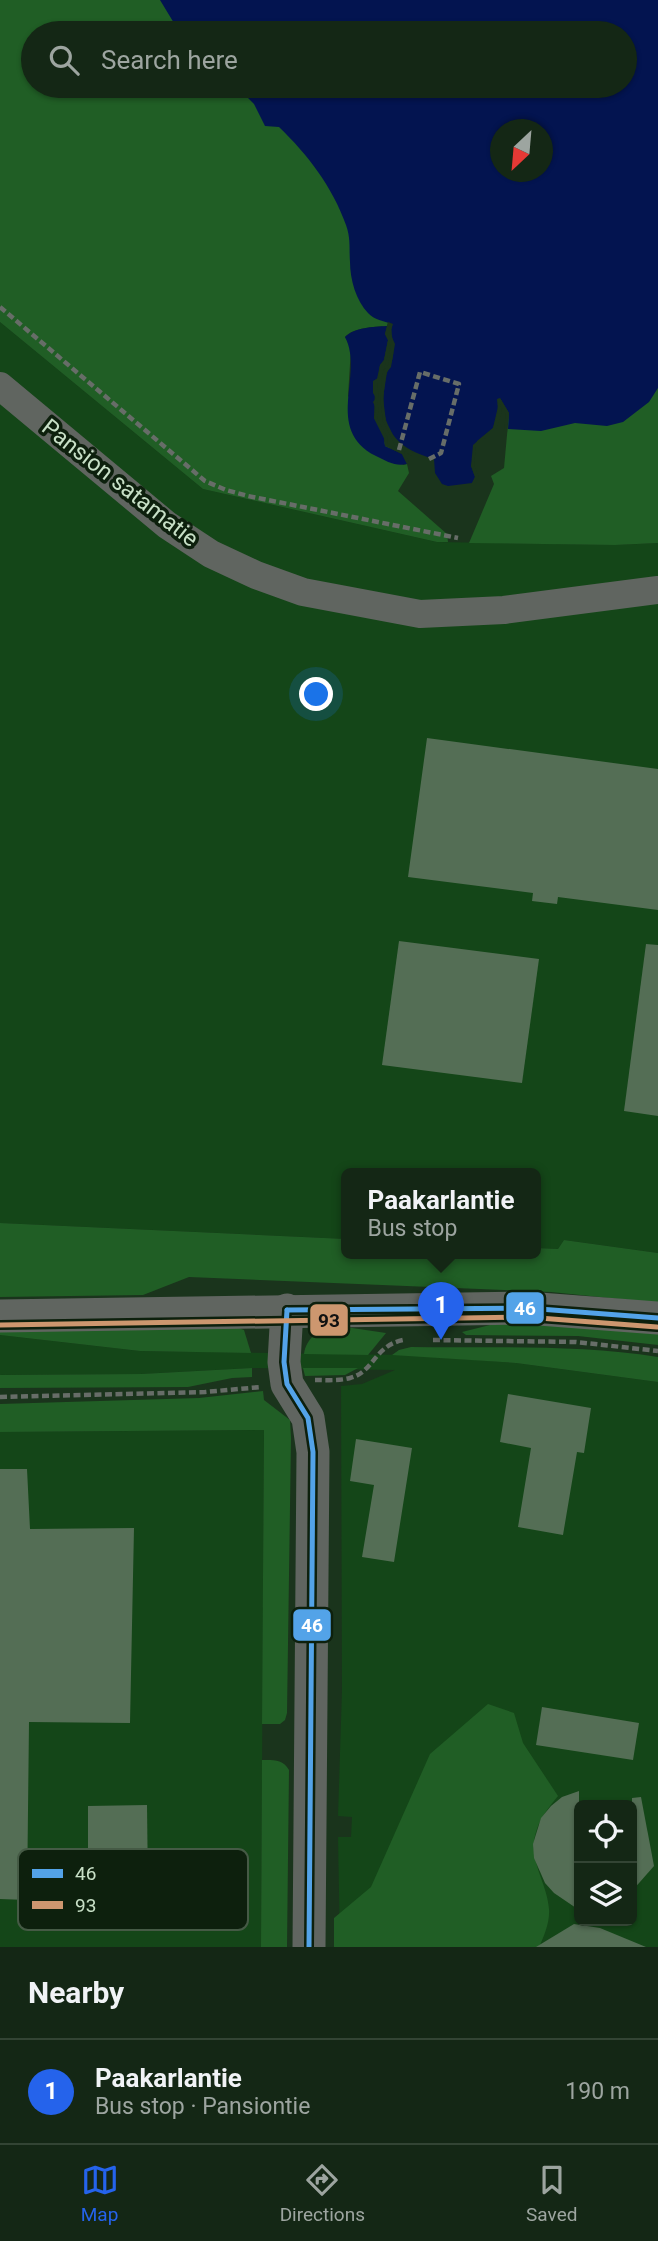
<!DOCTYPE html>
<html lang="en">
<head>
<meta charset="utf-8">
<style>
	body { margin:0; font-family:Roboto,sans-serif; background:#213322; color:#f1f3f6 }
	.controls { position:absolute; right:21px; bottom:21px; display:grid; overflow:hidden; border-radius:10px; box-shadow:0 2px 5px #0004 }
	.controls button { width:63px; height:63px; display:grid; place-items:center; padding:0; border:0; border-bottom:2px solid #334434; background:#142715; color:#f1f3f6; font:35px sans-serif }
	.compass { position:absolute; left:490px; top:119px; width:63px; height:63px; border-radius:50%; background:#142715; box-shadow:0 2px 5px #0004; rotate:206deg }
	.you { position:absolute; left:317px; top:695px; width:24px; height:24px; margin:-18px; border:5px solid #fff; border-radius:50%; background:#1a73e8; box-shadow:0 0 0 10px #1a73e833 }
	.badge { display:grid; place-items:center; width:46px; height:46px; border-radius:50%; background:#2563eb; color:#fff; font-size:23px; font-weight:700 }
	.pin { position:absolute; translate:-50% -58px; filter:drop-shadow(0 2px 4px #0008) }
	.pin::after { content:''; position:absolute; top:37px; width:24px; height:21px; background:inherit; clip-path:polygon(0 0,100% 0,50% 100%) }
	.popup { position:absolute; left:341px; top:1168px; width:200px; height:91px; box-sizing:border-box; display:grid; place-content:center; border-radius:10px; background:#142715; filter:drop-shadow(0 2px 5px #0005); font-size:23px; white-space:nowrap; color:#9da5a0 }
	.popup b { font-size:26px; color:#f1f3f6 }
	.popup::after { content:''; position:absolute; left:50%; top:100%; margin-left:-14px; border:14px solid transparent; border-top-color:#142715 }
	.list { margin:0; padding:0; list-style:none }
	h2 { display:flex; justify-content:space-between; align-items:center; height:91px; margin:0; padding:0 28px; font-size:30px }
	h2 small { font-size:23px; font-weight:400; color:#9da5a0 }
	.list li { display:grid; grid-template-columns:46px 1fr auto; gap:21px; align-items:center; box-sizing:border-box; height:105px; padding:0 28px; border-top:2px solid #334434 }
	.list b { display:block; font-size:26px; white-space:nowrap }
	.list p { margin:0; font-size:23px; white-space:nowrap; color:#9da5a0 }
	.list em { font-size:23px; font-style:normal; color:#9da5a0 }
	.icon { flex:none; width:38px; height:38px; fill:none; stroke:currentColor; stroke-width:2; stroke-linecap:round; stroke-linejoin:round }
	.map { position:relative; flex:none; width:658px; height:1947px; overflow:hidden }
	.search { position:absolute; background:#142715; box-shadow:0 2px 5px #0004; left:21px; right:21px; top:21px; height:77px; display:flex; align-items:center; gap:18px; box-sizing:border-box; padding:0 24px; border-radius:38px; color:#9da5a0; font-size:26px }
	.sheet { height:196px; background:#142715 }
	nav { display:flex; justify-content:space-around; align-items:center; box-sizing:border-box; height:98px; border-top:2px solid #334434; background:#142715; font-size:19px; color:#9da5a0 }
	nav a { display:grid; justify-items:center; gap:4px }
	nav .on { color:#2563eb }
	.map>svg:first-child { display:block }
</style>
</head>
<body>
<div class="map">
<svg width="658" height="1947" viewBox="0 0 658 1947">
	<rect width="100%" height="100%" fill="#1a341c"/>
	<!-- built -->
	<g fill="#144618" fill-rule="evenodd">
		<path d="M 0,322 L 203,489 L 437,542 L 615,545 L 658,543 L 658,1253 L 564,1240 L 558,1249 L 536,1248 L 536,1174 L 346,1174 L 346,1239 L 0,1223 Z"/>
		<path d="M 0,1335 L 140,1351 L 406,1355 L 516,1363 L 658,1382 L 658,1947 L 340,1947 L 338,1837 L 351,1837 L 352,1817 L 338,1816 L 342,1690 L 341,1386 L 362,1384 L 395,1370 L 252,1368 L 141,1374 L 0,1375 ZM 579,1805 L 632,1805 L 632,1921 L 579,1921 Z"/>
		<path d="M 264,1430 L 261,1947 L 0,1947 L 0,1432 Z"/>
	</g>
	<!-- green -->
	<g fill="#205e25">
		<path d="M 0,0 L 209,0 L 237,33 L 33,33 L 33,86 L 302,86 L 388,323 L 387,326 C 373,327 355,327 345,337 L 351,348 L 348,396 L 403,465 L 407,464 L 409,473 L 398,491 L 447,534 L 448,542 L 437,542 L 203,489 L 0,322 Z"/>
		<path d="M 658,301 L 658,543 L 615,545 L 469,543 L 494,484 L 491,476 L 504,468 L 509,413 Z"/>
		<path d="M 0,1223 L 346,1239 L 346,1254 L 536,1254 L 536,1248 L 558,1249 L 564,1240 L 658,1253 L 658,1303 L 551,1292 L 189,1277 L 143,1295 L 0,1297 Z"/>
		<path d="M 534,1323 L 658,1334 L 658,1345 L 578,1336 L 466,1335 L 462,1332 L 494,1324 Z"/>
		<path d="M 332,1325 L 386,1333 L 368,1355 L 304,1354 C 306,1338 319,1330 332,1325 Z"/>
		<path d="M 236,1327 L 244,1330 L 251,1353 L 140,1351 L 0,1335 L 0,1331 Z"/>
		<path d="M 411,1347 C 493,1348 577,1344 658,1357 L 658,1382 L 516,1363 L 392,1355 L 399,1350 Z"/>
		<path d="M 252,1368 L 252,1377 L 232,1378 L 188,1387 L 0,1388 L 0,1375 L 141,1374 Z"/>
		<path d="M 303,1368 L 358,1368 L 345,1375 L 305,1376 Z"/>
		<path d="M 263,1391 L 264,1400 L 290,1420 L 291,1438 L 287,1713 L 285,1720 L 280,1724 L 262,1724 L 264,1430 L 0,1432 L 0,1404 L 199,1398 Z"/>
		<path d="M 488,1704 L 514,1713 L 523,1743 L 558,1796 C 550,1806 541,1816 537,1829 C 526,1858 547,1881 549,1909 C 550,1922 544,1936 539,1947 L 334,1947 L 334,1918 L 371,1887 L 430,1754 Z"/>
		<path d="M 262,1760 C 273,1760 283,1759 289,1770 L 287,1947 L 261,1947 Z"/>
	</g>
	<!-- water -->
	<g fill="#031450" fill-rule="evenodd">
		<path d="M 160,0 L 658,0 L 658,388 L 649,402 L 623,422 L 607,426 L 575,423 L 541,431 L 508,429 L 509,413 L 500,398 L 493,428 L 477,441 L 471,466 L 475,477 L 472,483 L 448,486 L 442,484 L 435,473 L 434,459 C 389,447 378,422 386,376 C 388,369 392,364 393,356 C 395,344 390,335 392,324 C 384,321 374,320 368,313 C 356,301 350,279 350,262 C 349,249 351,239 346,225 C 332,186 308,155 279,127 L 265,126 L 254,104 L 236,86 L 625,86 L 625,33 L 180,33 ZM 500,130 L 542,130 L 542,172 L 500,172 Z"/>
		<path d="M 387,326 L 385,334 L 388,340 L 384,360 L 380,365 L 375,388 L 374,418 L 384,438 L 385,446 L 402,454 L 407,464 C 396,467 386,461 376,456 C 323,429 365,375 345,337 C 355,327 373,327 387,326 Z"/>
	</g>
	<!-- pier -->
	<g fill="#1a341c">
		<path d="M 388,322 L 393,324 L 390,333 L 395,344 L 391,367 L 387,372 L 383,398 L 386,421 L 397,443 L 416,454 L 413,457 L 395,445 L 383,422 L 380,397 L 383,371 L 388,365 L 391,344 L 381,379 L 377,383 L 379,398 L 377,402 L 379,408 L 377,418 L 387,436 L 388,444 L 404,452 L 409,461 L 407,464 L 402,454 L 385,446 L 384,438 L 374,418 L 376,409 L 373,402 L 376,398 L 373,393 L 373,381 L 378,378 L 380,365 L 384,360 L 388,340 L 385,334 Z"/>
		<path d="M 500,398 L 509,413 L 507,432 L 504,429 L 506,414 L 500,404 L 502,411 L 496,429 L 476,447 L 474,465 L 479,477 L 475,485 L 472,483 L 475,477 L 471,466 L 473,445 L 493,428 L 498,411 L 497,399 Z"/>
	</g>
	<!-- building -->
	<g fill="#546e55">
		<path d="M 427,738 L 658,769 L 658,910 L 558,897 L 557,904 L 532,901 L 533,893 L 408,877 Z"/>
		<path d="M 399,941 L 539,959 L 522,1083 L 382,1065 Z"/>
		<path d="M 646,944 L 658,945 L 658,1116 L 624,1111 Z"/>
		<path d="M 508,1394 L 591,1408 L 584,1453 L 577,1452 L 563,1535 L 518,1527 L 531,1448 L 500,1442 Z"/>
		<path d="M 356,1439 L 412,1448 L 394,1562 L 362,1557 L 374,1485 L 350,1481 Z"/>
		<path d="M 0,1469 L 27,1469 L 30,1529 L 134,1528 L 130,1723 L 29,1722 L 27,1900 L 0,1899 Z"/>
		<path d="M 542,1707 L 639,1723 L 633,1760 L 536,1745 Z"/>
		<path d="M 579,1791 L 579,1910 L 554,1893 L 545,1883 L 534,1858 L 533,1844 L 541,1818 L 551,1806 L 562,1797 Z"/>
		<path d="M 641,1797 L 654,1866 L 632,1891 L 632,1798 Z"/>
		<path d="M 147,1805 L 148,1890 L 88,1891 L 88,1806 Z"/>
		<path d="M 574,1924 L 600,1928 L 646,1947 L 536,1947 Z"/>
	</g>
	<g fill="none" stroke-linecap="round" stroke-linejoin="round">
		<!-- path -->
		<g stroke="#676d68" stroke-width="4.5" stroke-dasharray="7 3.5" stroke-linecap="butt">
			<path d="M 0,307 L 205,481 L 226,490 L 248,496 L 458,538"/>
			<path d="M 399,450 L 420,372 L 459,384 L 441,453 L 429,459"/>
			<path d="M 433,1340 L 576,1342 L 658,1351"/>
			<path d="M 315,1380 C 326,1380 339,1381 350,1378 C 374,1372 374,1346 403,1340"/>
			<path d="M 0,1397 L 205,1392 L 261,1387"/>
		</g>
		<!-- minor -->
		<path stroke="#606560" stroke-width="28" d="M 0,386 L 167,525 L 211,554 L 256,575 L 303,592 L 420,614 L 504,610 L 658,590"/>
		<!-- tertiary -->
		<g stroke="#606560" stroke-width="33">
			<path d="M 287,1310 L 284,1362 L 287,1384 L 308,1418 L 313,1452 L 309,1947"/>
			<path d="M 0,1316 L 526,1308 L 658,1318"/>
		</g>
		<defs>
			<g id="bus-1">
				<path d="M 287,1310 L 284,1362 L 287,1384 L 308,1418 L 313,1452 L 309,1947"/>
				<path d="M 287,1310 L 526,1308 L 658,1318"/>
			</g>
			<path id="bus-2" d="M 0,1325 L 526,1317 L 657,1327"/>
		</defs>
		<!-- bus-1 casing -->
		<use href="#bus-1" stroke="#0d200d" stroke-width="10"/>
		<!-- bus-2 casing -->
		<use href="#bus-2" stroke="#0d200d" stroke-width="10"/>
		<!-- bus-1 -->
		<use href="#bus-1" stroke="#53a3e8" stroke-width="5"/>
		<!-- bus-2 -->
		<use href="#bus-2" stroke="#cd976f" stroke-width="5"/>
	</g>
	<g text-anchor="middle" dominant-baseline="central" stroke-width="7" stroke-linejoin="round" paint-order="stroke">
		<!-- street labels -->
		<g font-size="23" fill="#c8e0c7" stroke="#0d200d">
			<text transform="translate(120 483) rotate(38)">Pansion satamatie</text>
		</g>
	</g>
	<!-- legend -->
	<rect x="18" y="1849" width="230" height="81" rx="10" fill="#0d200d" stroke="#455a45" stroke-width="2"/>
	<rect x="32" y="1869" width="31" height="9" fill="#53a3e8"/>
	<rect x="32" y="1901" width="31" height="8" fill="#cd976f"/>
	<g font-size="19" fill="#c8e0c7">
		<text x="75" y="1880">46</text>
		<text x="75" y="1912">93</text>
	</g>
	<g stroke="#0d200d" stroke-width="2.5">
		<rect x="505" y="1291" width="40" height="34" rx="7" fill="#53a3e8"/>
		<rect x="309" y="1303" width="40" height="34" rx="7" fill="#cd976f"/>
		<rect x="292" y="1608" width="40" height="34" rx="7" fill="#53a3e8"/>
	</g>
	<g font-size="19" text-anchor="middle" font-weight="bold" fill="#fff">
		<text x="525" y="1315">46</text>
		<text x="312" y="1632">46</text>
	</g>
	<g font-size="19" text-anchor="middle" font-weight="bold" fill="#111">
		<text x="329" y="1327">93</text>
	</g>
</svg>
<div class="controls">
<button><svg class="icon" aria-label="locate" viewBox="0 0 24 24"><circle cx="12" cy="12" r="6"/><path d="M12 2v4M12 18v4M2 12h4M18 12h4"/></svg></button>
<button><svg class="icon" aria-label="layers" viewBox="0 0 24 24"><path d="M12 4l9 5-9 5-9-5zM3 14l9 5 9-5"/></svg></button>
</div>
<svg class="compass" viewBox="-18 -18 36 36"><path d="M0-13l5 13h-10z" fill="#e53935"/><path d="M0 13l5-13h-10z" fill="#9da5a0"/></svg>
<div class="you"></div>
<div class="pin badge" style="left:441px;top:1340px">1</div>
<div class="popup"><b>Paakarlantie</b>Bus stop</div>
<div class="search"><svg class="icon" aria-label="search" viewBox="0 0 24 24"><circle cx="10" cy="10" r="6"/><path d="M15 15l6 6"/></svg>Search here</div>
</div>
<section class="sheet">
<h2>Nearby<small></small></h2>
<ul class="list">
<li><span class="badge">1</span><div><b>Paakarlantie</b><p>Bus stop · Pansiontie</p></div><em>190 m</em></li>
</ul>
</section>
<nav>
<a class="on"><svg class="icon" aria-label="map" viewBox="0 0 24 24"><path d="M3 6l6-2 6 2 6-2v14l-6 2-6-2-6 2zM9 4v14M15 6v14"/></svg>Map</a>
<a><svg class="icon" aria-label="directions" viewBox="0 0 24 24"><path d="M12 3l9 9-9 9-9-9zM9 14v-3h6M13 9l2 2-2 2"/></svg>Directions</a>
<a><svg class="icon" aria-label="saved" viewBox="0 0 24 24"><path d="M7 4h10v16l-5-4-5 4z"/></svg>Saved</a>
</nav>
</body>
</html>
